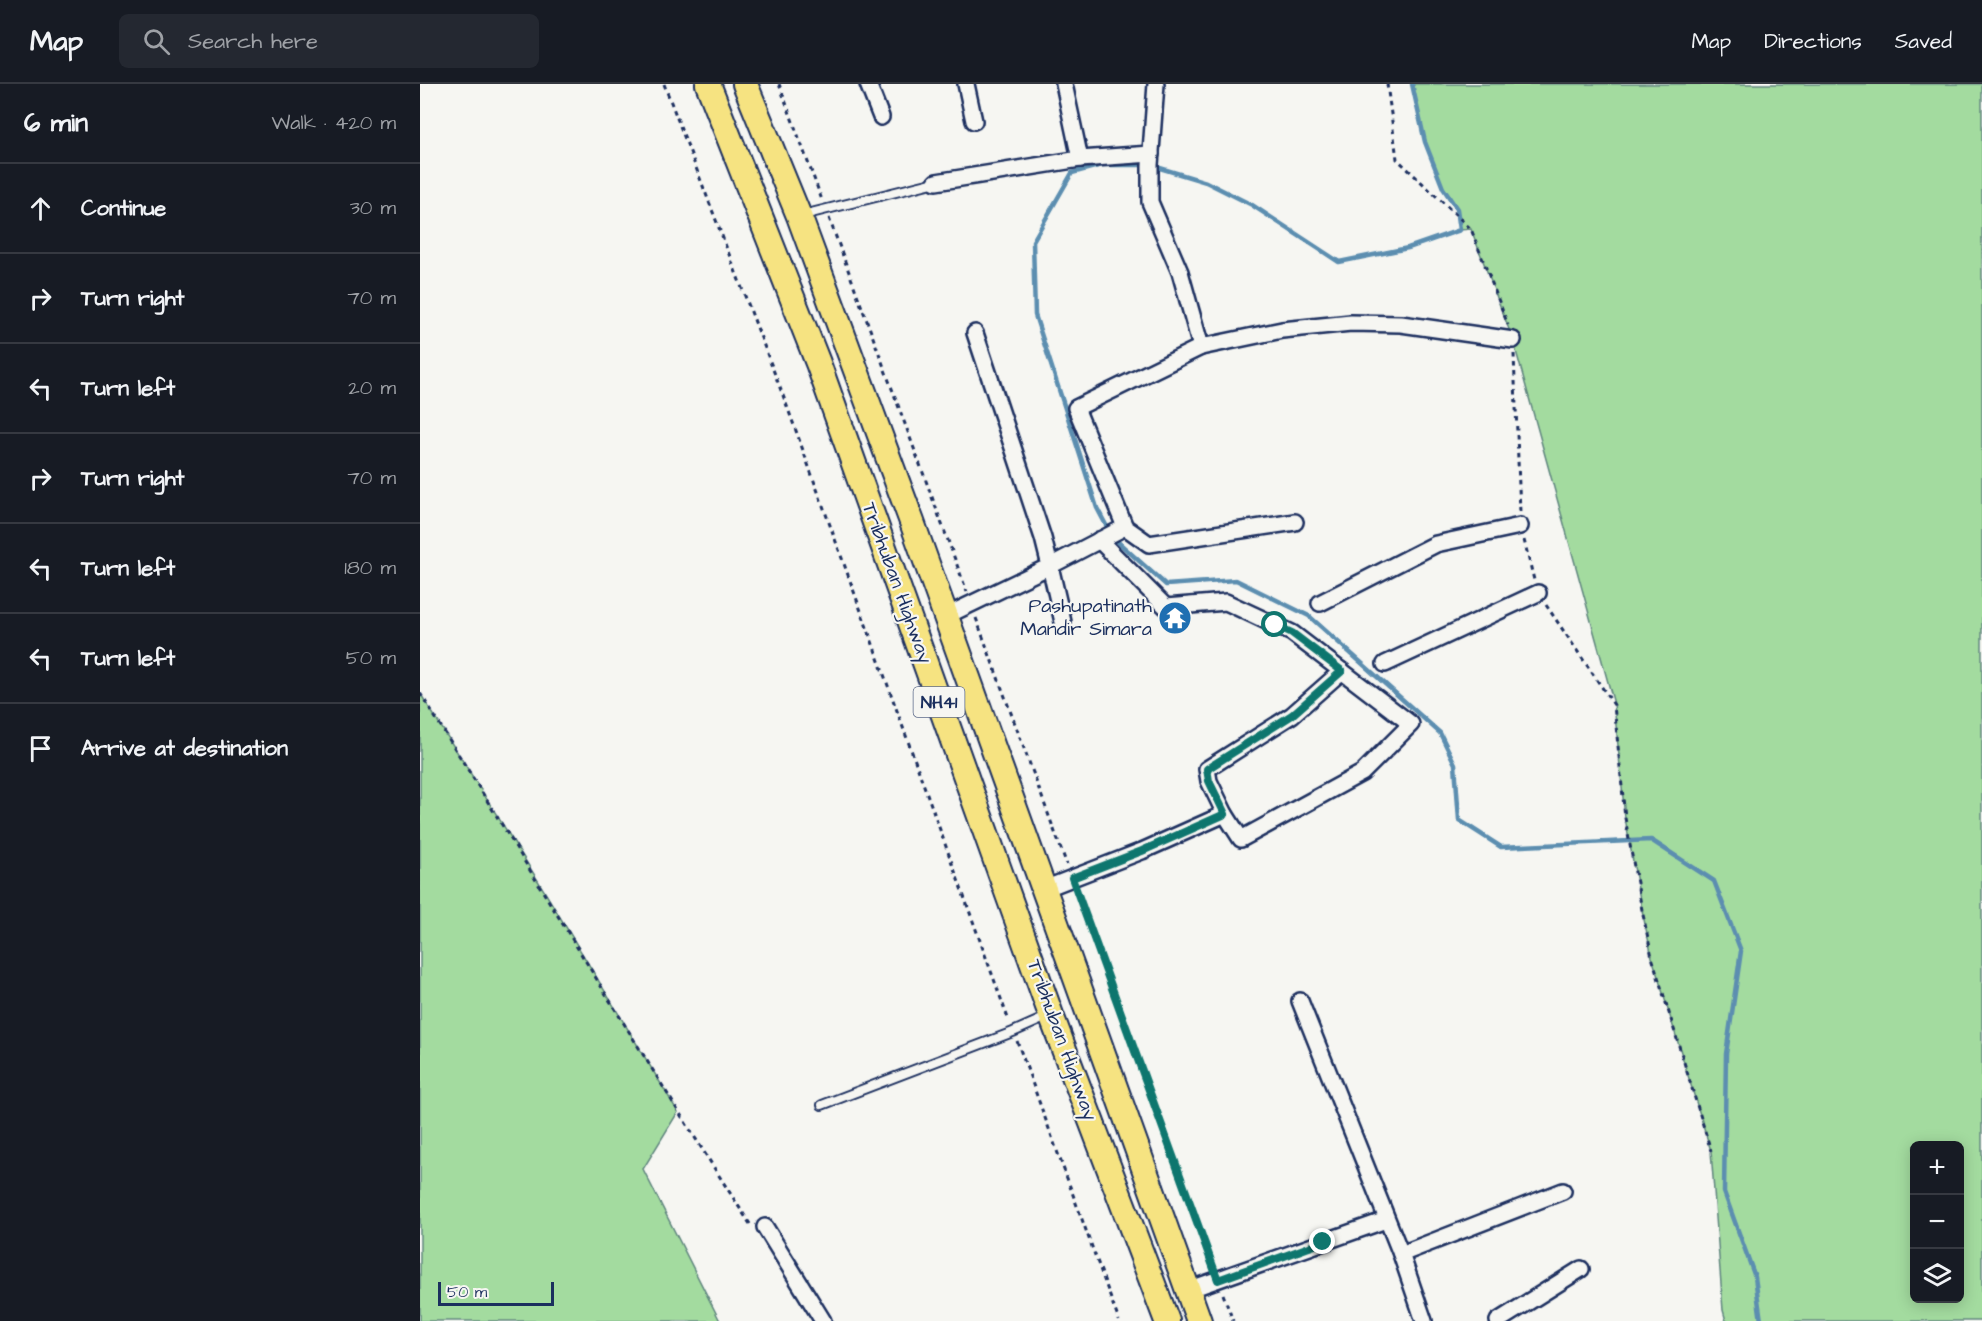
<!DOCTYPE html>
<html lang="en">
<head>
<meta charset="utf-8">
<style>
	body { margin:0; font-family:"Architects Daughter",sans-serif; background:#242831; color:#f1f3f6 }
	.controls { position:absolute; right:18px; bottom:18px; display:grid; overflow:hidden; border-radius:9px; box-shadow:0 3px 15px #0003 }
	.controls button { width:54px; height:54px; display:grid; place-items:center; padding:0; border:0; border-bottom:2px solid #363941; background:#171b24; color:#f1f3f6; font:30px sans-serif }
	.scale { position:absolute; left:18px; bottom:15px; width:116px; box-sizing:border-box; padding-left:6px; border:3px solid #1b2f5e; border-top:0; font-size:16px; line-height:21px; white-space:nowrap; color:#1b2f5e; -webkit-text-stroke:4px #f6f6f2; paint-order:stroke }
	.stop { position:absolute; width:18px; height:18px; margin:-14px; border:4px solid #0f766e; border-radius:50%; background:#fff }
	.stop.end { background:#0f766e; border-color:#fff; box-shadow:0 2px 6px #0008 }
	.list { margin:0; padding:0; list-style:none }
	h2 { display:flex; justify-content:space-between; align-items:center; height:78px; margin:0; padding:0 24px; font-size:26px }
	h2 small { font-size:20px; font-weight:400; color:#9ea1a6 }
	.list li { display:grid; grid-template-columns:39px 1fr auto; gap:18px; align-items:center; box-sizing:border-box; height:90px; padding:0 24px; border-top:2px solid #363941 }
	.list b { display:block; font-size:22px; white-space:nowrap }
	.list em { font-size:20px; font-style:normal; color:#9ea1a6 }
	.icon { flex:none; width:33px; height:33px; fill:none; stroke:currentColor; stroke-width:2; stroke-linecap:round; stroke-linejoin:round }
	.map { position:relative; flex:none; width:1562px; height:1237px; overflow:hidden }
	header { display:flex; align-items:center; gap:36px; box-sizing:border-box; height:84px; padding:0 30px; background:#171b24; border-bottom:2px solid #363941 }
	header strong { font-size:28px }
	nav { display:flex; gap:33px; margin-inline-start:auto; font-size:21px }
	.search { width:420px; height:54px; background:#242831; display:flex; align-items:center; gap:15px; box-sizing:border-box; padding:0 21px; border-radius:9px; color:#9ea1a6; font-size:22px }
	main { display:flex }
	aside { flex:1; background:#171b24 }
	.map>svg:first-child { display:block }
</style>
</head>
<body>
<header>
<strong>Map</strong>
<div class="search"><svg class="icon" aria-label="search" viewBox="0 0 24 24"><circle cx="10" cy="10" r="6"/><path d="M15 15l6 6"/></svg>Search here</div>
<nav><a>Map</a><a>Directions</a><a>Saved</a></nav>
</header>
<main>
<aside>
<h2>6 min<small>Walk · 420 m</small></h2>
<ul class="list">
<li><svg class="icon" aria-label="ahead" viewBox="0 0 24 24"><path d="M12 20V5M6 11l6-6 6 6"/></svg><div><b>Continue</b></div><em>30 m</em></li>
<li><svg class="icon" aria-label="right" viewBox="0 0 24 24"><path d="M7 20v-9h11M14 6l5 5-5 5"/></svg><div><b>Turn right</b></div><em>70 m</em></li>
<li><svg class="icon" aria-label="left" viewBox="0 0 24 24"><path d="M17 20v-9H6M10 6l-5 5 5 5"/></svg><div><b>Turn left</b></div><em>20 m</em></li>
<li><svg class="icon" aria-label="right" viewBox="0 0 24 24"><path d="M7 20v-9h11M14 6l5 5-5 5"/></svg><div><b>Turn right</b></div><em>70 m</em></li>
<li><svg class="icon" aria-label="left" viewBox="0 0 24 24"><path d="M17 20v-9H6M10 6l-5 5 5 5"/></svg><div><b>Turn left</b></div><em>180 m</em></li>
<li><svg class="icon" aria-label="left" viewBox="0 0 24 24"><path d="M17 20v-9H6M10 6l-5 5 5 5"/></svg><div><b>Turn left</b></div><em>50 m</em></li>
<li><svg class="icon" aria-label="arrive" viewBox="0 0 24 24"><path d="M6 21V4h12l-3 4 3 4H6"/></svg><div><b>Arrive at destination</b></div></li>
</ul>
</aside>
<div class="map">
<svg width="1562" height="1237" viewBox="0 0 1562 1237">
	<rect width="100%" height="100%" fill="#f6f6f2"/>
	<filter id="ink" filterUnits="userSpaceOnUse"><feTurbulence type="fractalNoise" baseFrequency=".0167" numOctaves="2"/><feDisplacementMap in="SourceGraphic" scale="12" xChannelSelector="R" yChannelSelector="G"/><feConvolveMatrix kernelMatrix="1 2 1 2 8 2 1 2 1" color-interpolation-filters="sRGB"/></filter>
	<g filter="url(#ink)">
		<!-- green -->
		<g fill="#a3db9f" stroke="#5f857e" stroke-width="1.5" fill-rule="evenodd">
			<path d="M 992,0 L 1562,0 L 1562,1237 L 1306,1237 L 1303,1226 L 1291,1067 L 1232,873 L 1222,826 L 1205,734 L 1194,620 L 1093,256 L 1051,145 L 1040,146 L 1037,125 L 1023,104 L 1005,58 ZM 1494,1062 L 1540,1062 L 1540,1214 L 1494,1214 Z"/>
			<path d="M 0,609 L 117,795 L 258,1028 L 223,1085 L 300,1237 L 0,1237 Z"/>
		</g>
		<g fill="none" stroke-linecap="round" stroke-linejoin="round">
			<!-- stream -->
			<g stroke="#5b8eb0" stroke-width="4.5">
				<path d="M 686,441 L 677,424 L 615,231 L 613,157 L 652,89 L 682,81 L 730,81 L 786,98 L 832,121 L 919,178 L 988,164 L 1040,146 L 1037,125 L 1023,104 L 1005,58 L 992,0"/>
				<path d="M 698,458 L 746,501 L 816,496 L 889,532 L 1020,649 L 1035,680 L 1039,736 L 1081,763 L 1231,756 L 1294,797 L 1321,867 L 1306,970 L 1304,1108 L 1335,1193 L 1341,1237"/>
			</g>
			<defs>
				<g id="service">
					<path d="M 383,131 L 516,98"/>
					<path d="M 402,1021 L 593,948 L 629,932"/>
				</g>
				<g id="minor">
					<path d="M 448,0 L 461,33"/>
					<path d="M 546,0 L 554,37"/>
					<path d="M 644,0 L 660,75"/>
					<path d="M 736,0 L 730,81 L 730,118 L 760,188 L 781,263"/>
					<path d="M 516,98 L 660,75 L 731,70"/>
					<path d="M 875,438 L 729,460 L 705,443 L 656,324 L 781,263 L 862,246 L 931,239 L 981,240 L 1093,256"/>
					<path d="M 900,519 L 1016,460 L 1100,442"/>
					<path d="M 526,532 L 630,482 L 623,454 L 555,249"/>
					<path d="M 643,538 L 630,482 L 705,443"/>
					<path d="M 965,580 L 1118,509"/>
					<path d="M 805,730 L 789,697 L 787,685 L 872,631 L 922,587"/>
					<path d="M 624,805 L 722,767 L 805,730 L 821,755 L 942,689 L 991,640 L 872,549 L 806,518 L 746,523 L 679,456"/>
					<path d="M 880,917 L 981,1170 L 1004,1237"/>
					<path d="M 345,1143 L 403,1237"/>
					<path d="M 981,1170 L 1143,1107"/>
					<path d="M 768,1206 L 966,1136"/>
					<path d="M 1078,1237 L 1161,1185"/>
				</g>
				<g id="trunk">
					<path d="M 288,0 L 398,279 L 631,931 L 747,1237"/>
					<path d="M 325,0 L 379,132 L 492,438 L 779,1237"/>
				</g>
			</defs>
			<!-- service casing -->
			<use href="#service" stroke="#1b2f5e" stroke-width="12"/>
			<!-- minor casing -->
			<use href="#minor" stroke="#1b2f5e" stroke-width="20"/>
			<!-- trunk casing -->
			<use href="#trunk" stroke="#1b2f5e" stroke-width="28"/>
			<!-- path -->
			<g stroke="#1b2f5e" stroke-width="3" stroke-dasharray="4.5 4.5" stroke-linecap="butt">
				<path d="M 244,0 L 367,322 L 589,937"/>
				<path d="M 359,0 L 402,116"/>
				<path d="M 967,0 L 977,75 L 1051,145 L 1088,241"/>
				<path d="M 409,134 L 547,508"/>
				<path d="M 1094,270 L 1100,429"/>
				<path d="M 1104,456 L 1114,496"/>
				<path d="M 1126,521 L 1194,621 L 1205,734 L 1222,826 L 1232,873 L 1291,1067"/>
				<path d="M 556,534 L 647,781"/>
				<path d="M 0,609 C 111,785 217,965 330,1140"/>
				<path d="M 656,807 L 793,1181"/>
				<path d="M 597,957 L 699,1237"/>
				<path d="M 803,1210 L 813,1237"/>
			</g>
			<!-- service -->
			<use href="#service" stroke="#f6f6f2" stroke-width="8"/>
			<!-- minor -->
			<use href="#minor" stroke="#f6f6f2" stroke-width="15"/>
			<!-- trunk -->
			<use href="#trunk" stroke="#f6e381" stroke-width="24"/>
		</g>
	</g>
	<g fill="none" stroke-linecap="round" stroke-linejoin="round" filter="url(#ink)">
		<!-- route -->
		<path stroke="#0f766e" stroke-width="8" d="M 855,541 L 872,549 L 922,587 L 872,631 L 787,685 L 789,697 L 805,730 L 722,767 L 652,794 L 798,1196 L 903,1158"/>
	</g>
	<!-- icons -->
	<defs>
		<symbol id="temple-disc" viewBox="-11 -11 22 22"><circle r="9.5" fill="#1f6fb2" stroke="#f6f6f2"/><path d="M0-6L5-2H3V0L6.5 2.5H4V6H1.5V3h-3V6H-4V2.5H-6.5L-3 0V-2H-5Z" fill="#fff"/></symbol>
	</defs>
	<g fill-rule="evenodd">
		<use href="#temple-disc" x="736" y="515" width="38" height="38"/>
	</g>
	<g text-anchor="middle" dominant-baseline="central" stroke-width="4.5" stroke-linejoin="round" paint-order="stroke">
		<!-- shield labels -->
		<rect fill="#f6f6f2" stroke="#5d6b8a" stroke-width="1.5" x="493.5" y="603" width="51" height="30" rx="4.5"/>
		<g font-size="18" font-weight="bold" fill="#1b2f5e">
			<text x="519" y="618">NH41</text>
		</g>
		<!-- street labels -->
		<g font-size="20" fill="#1b2f5e" stroke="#f6f6f2">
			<text transform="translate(477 499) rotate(70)">Tribhuban Highway</text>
			<text transform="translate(642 956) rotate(70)">Tribhuban Highway</text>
		</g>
		<!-- poi labels -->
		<g font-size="20" fill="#1b2f5e" stroke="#f6f6f2" text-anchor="end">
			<text x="732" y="522">Pashupatinath<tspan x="732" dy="23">Mandir Simara</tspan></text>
		</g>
	</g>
</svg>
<div class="controls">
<button>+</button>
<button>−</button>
<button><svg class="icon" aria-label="layers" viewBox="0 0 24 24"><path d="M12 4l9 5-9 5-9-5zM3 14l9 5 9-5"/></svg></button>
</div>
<div class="scale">50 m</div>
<div class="stop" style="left:855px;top:541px"></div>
<div class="stop end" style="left:903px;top:1158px"></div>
</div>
</main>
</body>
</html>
